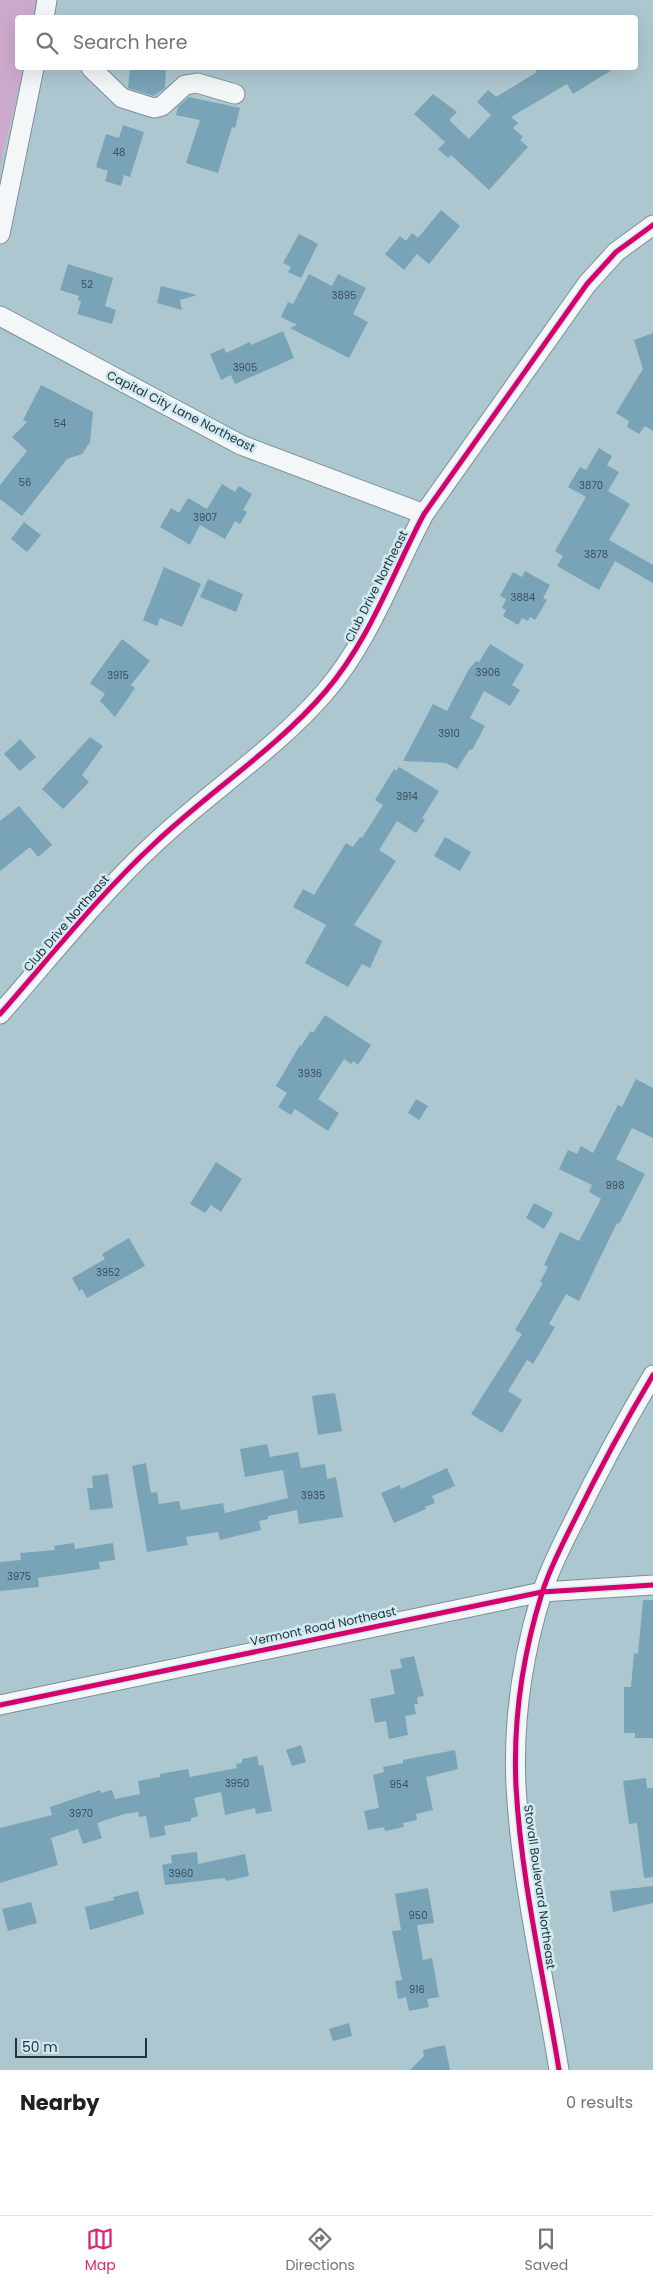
<!DOCTYPE html>
<html lang="en">
<head>
<meta charset="utf-8">
<style>
	body { margin:0; font-family:Poppins,sans-serif; background:#f6f6f6; color:#202124 }
	.scale { position:absolute; left:15px; bottom:12px; width:132px; box-sizing:border-box; padding-left:5px; border:2px solid #22353b; border-top:0; font-size:14px; line-height:18px; white-space:nowrap; color:#22353b; -webkit-text-stroke:4px #d3eaf2; paint-order:stroke }
	.list { margin:0; padding:0; list-style:none }
	h2 { display:flex; justify-content:space-between; align-items:center; height:65px; margin:0; padding:0 20px; font-size:21px }
	h2 small { font-size:16px; font-weight:400; color:#757577 }
	.icon { flex:none; width:28px; height:28px; fill:none; stroke:currentColor; stroke-width:2; stroke-linecap:round; stroke-linejoin:round }
	.map { position:relative; flex:none; width:653px; height:2070px; overflow:hidden }
	.search { position:absolute; background:#fff; box-shadow:0 5px 20px #0002; left:15px; right:15px; top:15px; height:55px; display:flex; align-items:center; gap:12px; box-sizing:border-box; padding:0 18px; border-radius:5px; color:#757577; font-size:19px }
	.sheet { height:145px; background:#fff }
	nav { display:flex; justify-content:space-around; align-items:center; box-sizing:border-box; height:70px; border-top:1px solid #e0e0e0; background:#fff; font-size:14px; color:#757577 }
	nav a { display:grid; justify-items:center; gap:2px }
	nav .on { color:#db2777 }
	.map>svg:first-child { display:block }
</style>
</head>
<body>
<div class="map">
<svg width="653" height="2070" viewBox="0 0 653 2070">
	<rect width="100%" height="100%" fill="#adc7d0"/>
	<!-- green -->
	<path fill="#ccaacd" d="M 0,0 L 37,0 L 33,17 L 18,18 L 18,68 L 24,68 L 0,166 Z"/>
	<!-- building -->
	<g fill="#79a3b6">
		<path d="M 130,68 L 166,68 L 165,88 L 154,96 L 128,88 Z"/>
		<path d="M 533,68 L 615,68 L 573,94 L 567,84 L 511,117 L 518,123 L 513,128 L 523,137 L 520,140 L 528,147 L 489,190 L 451,155 L 448,158 L 438,149 L 445,142 L 414,114 L 433,94 L 457,112 L 449,120 L 469,139 L 491,115 L 477,102 L 488,90 L 496,97 L 537,72 Z"/>
		<path d="M 189,97 L 240,108 L 235,128 L 232,127 L 218,173 L 186,163 L 200,120 L 176,115 L 178,107 Z"/>
		<path d="M 123,125 L 144,132 L 130,177 L 124,175 L 121,186 L 105,181 L 108,171 L 96,167 L 106,134 L 119,138 Z"/>
		<path d="M 441,210 L 460,226 L 429,264 L 417,254 L 404,270 L 385,254 L 400,236 L 406,241 L 412,233 L 418,238 Z"/>
		<path d="M 299,234 L 318,244 L 301,278 L 288,272 L 291,267 L 283,263 Z"/>
		<path d="M 68,264 L 113,278 L 105,306 L 116,310 L 112,324 L 77,314 L 81,302 L 78,300 L 79,296 L 60,290 Z"/>
		<path d="M 309,274 L 332,286 L 338,274 L 366,288 L 353,314 L 368,322 L 349,358 L 290,328 L 297,325 L 281,317 L 288,302 L 293,304 Z"/>
		<path d="M 161,286 L 197,295 L 180,300 L 182,310 L 157,303 Z"/>
		<path d="M 283,331 L 294,358 L 235,384 L 231,375 L 221,380 L 210,354 L 224,348 L 226,353 L 250,342 L 251,345 Z"/>
		<path d="M 653,333 L 653,431 L 645,426 L 639,434 L 627,427 L 629,421 L 616,413 L 643,369 L 634,340 Z"/>
		<path d="M 41,385 L 93,412 L 90,442 L 82,454 L 67,459 L 22,516 L 0,499 L 0,485 L 27,451 L 12,437 L 27,422 L 23,420 Z"/>
		<path d="M 599,448 L 612,456 L 607,465 L 619,472 L 608,491 L 630,504 L 609,540 L 653,565 L 653,583 L 615,561 L 599,590 L 557,566 L 563,556 L 555,551 L 586,497 L 568,487 L 580,467 L 586,470 Z"/>
		<path d="M 222,484 L 235,492 L 239,486 L 252,494 L 243,510 L 247,512 L 240,524 L 235,521 L 225,539 L 200,525 L 190,545 L 160,527 L 171,508 L 179,513 L 188,498 L 207,509 Z"/>
		<path d="M 24,522 L 41,535 L 27,552 L 11,539 Z"/>
		<path d="M 164,567 L 201,584 L 182,627 L 160,618 L 157,626 L 143,620 Z"/>
		<path d="M 525,571 L 550,585 L 543,598 L 547,600 L 535,620 L 530,617 L 528,621 L 522,618 L 518,625 L 503,616 L 506,610 L 502,608 L 506,599 L 500,596 L 513,572 L 522,577 Z"/>
		<path d="M 208,579 L 243,594 L 236,612 L 200,597 Z"/>
		<path d="M 122,639 L 150,661 L 131,685 L 135,688 L 115,717 L 100,701 L 105,694 L 90,683 Z"/>
		<path d="M 490,644 L 524,665 L 512,685 L 520,690 L 510,706 L 484,691 L 470,718 L 485,726 L 472,750 L 470,749 L 457,769 L 446,763 L 403,761 L 433,704 L 447,711 L 469,669 L 476,661 L 479,662 Z"/>
		<path d="M 90,737 L 103,746 L 82,775 L 89,782 L 63,809 L 42,789 Z"/>
		<path d="M 20,739 L 36,757 L 20,771 L 4,754 Z"/>
		<path d="M 399,767 L 439,791 L 422,818 L 425,820 L 416,833 L 397,821 L 379,850 L 396,861 L 354,925 L 382,941 L 370,968 L 362,964 L 348,987 L 305,963 L 326,925 L 293,907 L 303,889 L 314,895 L 346,843 L 353,847 L 360,837 L 362,838 L 383,805 L 375,800 L 394,769 L 396,771 Z"/>
		<path d="M 19,806 L 52,845 L 38,857 L 30,847 L 0,871 L 0,821 Z"/>
		<path d="M 445,837 L 471,852 L 460,871 L 434,856 Z"/>
		<path d="M 325,1015 L 371,1045 L 358,1065 L 353,1061 L 351,1064 L 344,1059 L 318,1099 L 339,1113 L 328,1131 L 295,1109 L 291,1115 L 278,1107 L 287,1093 L 276,1086 L 300,1045 L 301,1046 L 311,1031 L 313,1033 Z"/>
		<path d="M 636,1079 L 653,1088 L 653,1138 L 632,1128 L 616,1159 L 645,1174 L 619,1224 L 617,1223 L 579,1301 L 566,1294 L 549,1324 L 555,1327 L 533,1364 L 527,1360 L 508,1391 L 522,1400 L 502,1433 L 471,1414 L 522,1334 L 515,1330 L 543,1283 L 540,1282 L 548,1267 L 544,1265 L 560,1232 L 579,1241 L 601,1199 L 589,1192 L 592,1185 L 559,1169 L 568,1150 L 577,1154 L 581,1146 L 593,1153 L 618,1105 L 622,1107 Z"/>
		<path d="M 416,1099 L 428,1106 L 419,1120 L 408,1113 Z"/>
		<path d="M 216,1162 L 242,1179 L 221,1212 L 211,1205 L 205,1213 L 190,1204 Z"/>
		<path d="M 534,1203 L 553,1213 L 544,1229 L 526,1218 Z"/>
		<path d="M 129,1238 L 145,1266 L 87,1298 L 82,1289 L 79,1291 L 72,1278 L 105,1259 L 102,1254 Z"/>
		<path d="M 335,1393 L 342,1431 L 318,1435 L 312,1396 Z"/>
		<path d="M 267,1444 L 270,1457 L 298,1452 L 301,1468 L 325,1464 L 327,1479 L 336,1477 L 343,1517 L 299,1524 L 297,1510 L 268,1516 L 268,1519 L 259,1521 L 261,1530 L 220,1540 L 218,1532 L 186,1537 L 188,1545 L 147,1552 L 132,1466 L 146,1463 L 151,1493 L 157,1492 L 159,1504 L 179,1501 L 181,1510 L 223,1503 L 225,1513 L 288,1498 L 283,1470 L 245,1477 L 240,1449 Z"/>
		<path d="M 447,1468 L 455,1486 L 432,1496 L 435,1503 L 425,1507 L 426,1509 L 394,1523 L 381,1493 L 400,1485 L 401,1489 Z"/>
		<path d="M 108,1474 L 113,1508 L 90,1510 L 87,1488 L 93,1488 L 92,1476 Z"/>
		<path d="M 74,1543 L 75,1549 L 113,1543 L 115,1560 L 99,1562 L 100,1569 L 38,1578 L 39,1587 L 0,1591 L 0,1562 L 21,1560 L 20,1553 L 55,1550 L 54,1546 Z"/>
		<path d="M 643,1600 L 653,1600 L 653,1738 L 635,1738 L 635,1733 L 624,1733 L 624,1687 L 631,1687 L 634,1653 L 638,1654 Z"/>
		<path d="M 414,1656 L 424,1696 L 417,1697 L 418,1704 L 414,1704 L 416,1714 L 405,1716 L 408,1735 L 389,1739 L 386,1721 L 375,1723 L 370,1699 L 395,1694 L 390,1670 L 402,1668 L 400,1659 Z"/>
		<path d="M 301,1745 L 306,1762 L 292,1766 L 286,1750 Z"/>
		<path d="M 455,1750 L 458,1769 L 426,1777 L 433,1810 L 416,1814 L 417,1820 L 403,1823 L 404,1827 L 385,1831 L 384,1827 L 368,1830 L 364,1811 L 379,1808 L 373,1775 L 384,1772 L 383,1767 L 403,1763 L 403,1760 Z"/>
		<path d="M 257,1756 L 259,1766 L 263,1765 L 272,1811 L 256,1814 L 255,1808 L 225,1815 L 221,1792 L 194,1798 L 198,1816 L 191,1818 L 191,1821 L 164,1826 L 166,1835 L 150,1838 L 146,1816 L 139,1817 L 138,1812 L 124,1814 L 97,1823 L 102,1838 L 83,1844 L 78,1829 L 51,1838 L 58,1865 L 0,1883 L 0,1828 L 52,1815 L 50,1807 L 100,1790 L 101,1793 L 112,1790 L 115,1799 L 140,1794 L 138,1781 L 160,1777 L 160,1774 L 188,1769 L 190,1777 L 237,1768 L 236,1764 L 242,1763 L 242,1759 Z"/>
		<path d="M 646,1778 L 647,1788 L 653,1788 L 653,1877 L 644,1878 L 637,1823 L 629,1824 L 623,1781 Z"/>
		<path d="M 197,1852 L 198,1864 L 245,1854 L 249,1876 L 226,1881 L 225,1878 L 165,1885 L 162,1865 L 172,1863 L 171,1855 Z"/>
		<path d="M 653,1886 L 653,1903 L 613,1912 L 610,1891 Z"/>
		<path d="M 428,1888 L 434,1923 L 417,1925 L 423,1960 L 432,1958 L 439,1997 L 427,1999 L 429,2007 L 409,2011 L 406,1997 L 398,1999 L 395,1981 L 402,1980 L 392,1931 L 401,1930 L 395,1894 Z"/>
		<path d="M 138,1891 L 144,1914 L 90,1930 L 85,1907 L 114,1900 L 113,1897 Z"/>
		<path d="M 31,1902 L 37,1923 L 8,1931 L 2,1909 Z"/>
		<path d="M 349,2023 L 352,2036 L 333,2041 L 329,2029 Z"/>
		<path d="M 445,2045 L 450,2070 L 410,2070 L 424,2056 L 423,2050 Z"/>
	</g>
	<g fill="none" stroke-linecap="round" stroke-linejoin="round">
		<defs>
			<g id="minor">
				<path d="M 44,18 L 47,0"/>
				<path d="M 91,68 L 122,98 L 154,108 L 162,106 L 185,85 L 197,83 L 235,94"/>
				<path d="M 0,234 L 34,68"/>
				<path d="M 0,316 L 241,445 L 424,514"/>
				<path d="M 0,1014 C 51,956 99,895 155,843 C 210,791 276,749 325,692 C 370,640 392,574 424,514 L 587,284 L 616,252 L 653,225"/>
				<path d="M 0,1705 L 542,1592 L 653,1585"/>
				<path d="M 559,2070 C 544,1977 521,1880 516,1786 C 513,1722 523,1654 542,1593 C 550,1567 564,1541 576,1517 C 600,1468 625,1422 653,1375"/>
			</g>
		</defs>
		<!-- minor casing -->
		<use href="#minor" stroke="#7b8f96" stroke-width="21"/>
		<!-- minor -->
		<use href="#minor" stroke="#f3f7f8" stroke-width="19"/>
		<defs>
			<g id="cycleway">
				<path d="M 0,1014 C 51,956 99,895 155,843 C 210,791 276,749 325,692 C 370,640 392,574 424,514 L 587,284 L 616,252 L 653,225"/>
				<path d="M 0,1705 L 542,1592 L 653,1585"/>
				<path d="M 559,2070 C 544,1977 521,1880 516,1786 C 513,1722 523,1654 542,1593 C 550,1567 564,1541 576,1517 C 600,1468 625,1422 653,1375"/>
			</g>
		</defs>
		<!-- cycleway casing -->
		<use href="#cycleway" stroke="#d3eaf2" stroke-width="8"/>
		<!-- cycleway -->
		<use href="#cycleway" stroke="#d6006c" stroke-width="5"/>
	</g>
	<g text-anchor="middle" dominant-baseline="central" stroke-width="5" stroke-linejoin="round" paint-order="stroke">
		<!-- number labels -->
		<g font-size="10" fill="#38505a">
			<text x="119" y="152">48</text>
			<text x="87" y="284">52</text>
			<text x="344" y="295">3895</text>
			<text x="245" y="367">3905</text>
			<text x="60" y="423">54</text>
			<text x="25" y="482">56</text>
			<text x="591" y="485">3870</text>
			<text x="205" y="517">3907</text>
			<text x="596" y="554">3878</text>
			<text x="523" y="597">3884</text>
			<text x="488" y="672">3906</text>
			<text x="118" y="675">3915</text>
			<text x="449" y="733">3910</text>
			<text x="407" y="796">3914</text>
			<text x="310" y="1073">3936</text>
			<text x="615" y="1185">998</text>
			<text x="108" y="1272">3952</text>
			<text x="313" y="1495">3935</text>
			<text x="19" y="1576">3975</text>
			<text x="237" y="1783">3950</text>
			<text x="399" y="1784">954</text>
			<text x="81" y="1813">3970</text>
			<text x="181" y="1873">3960</text>
			<text x="418" y="1915">950</text>
			<text x="417" y="1989">916</text>
		</g>
		<!-- street labels -->
		<g font-size="12" fill="#22353b" stroke="#d3eaf2">
			<text transform="translate(181 411) rotate(27)">Capital City Lane Northeast</text>
			<text transform="translate(376 586) rotate(-63)">Club Drive Northeast</text>
			<text transform="translate(66 923) rotate(-49)">Club Drive Northeast</text>
			<text transform="translate(323 1626) rotate(-12)">Vermont Road Northeast</text>
			<text transform="translate(540 1887) rotate(82)">Stovall Boulevard Northeast</text>
		</g>
	</g>
</svg>
<div class="scale">50 m</div>
<div class="search"><svg class="icon" aria-label="search" viewBox="0 0 24 24"><circle cx="10" cy="10" r="6"/><path d="M15 15l6 6"/></svg>Search here</div>
</div>
<section class="sheet">
<h2>Nearby<small>0 results</small></h2>
<ul class="list">
</ul>
</section>
<nav>
<a class="on"><svg class="icon" aria-label="map" viewBox="0 0 24 24"><path d="M3 6l6-2 6 2 6-2v14l-6 2-6-2-6 2zM9 4v14M15 6v14"/></svg>Map</a>
<a><svg class="icon" aria-label="directions" viewBox="0 0 24 24"><path d="M12 3l9 9-9 9-9-9zM9 14v-3h6M13 9l2 2-2 2"/></svg>Directions</a>
<a><svg class="icon" aria-label="saved" viewBox="0 0 24 24"><path d="M7 4h10v16l-5-4-5 4z"/></svg>Saved</a>
</nav>
</body>
</html>
